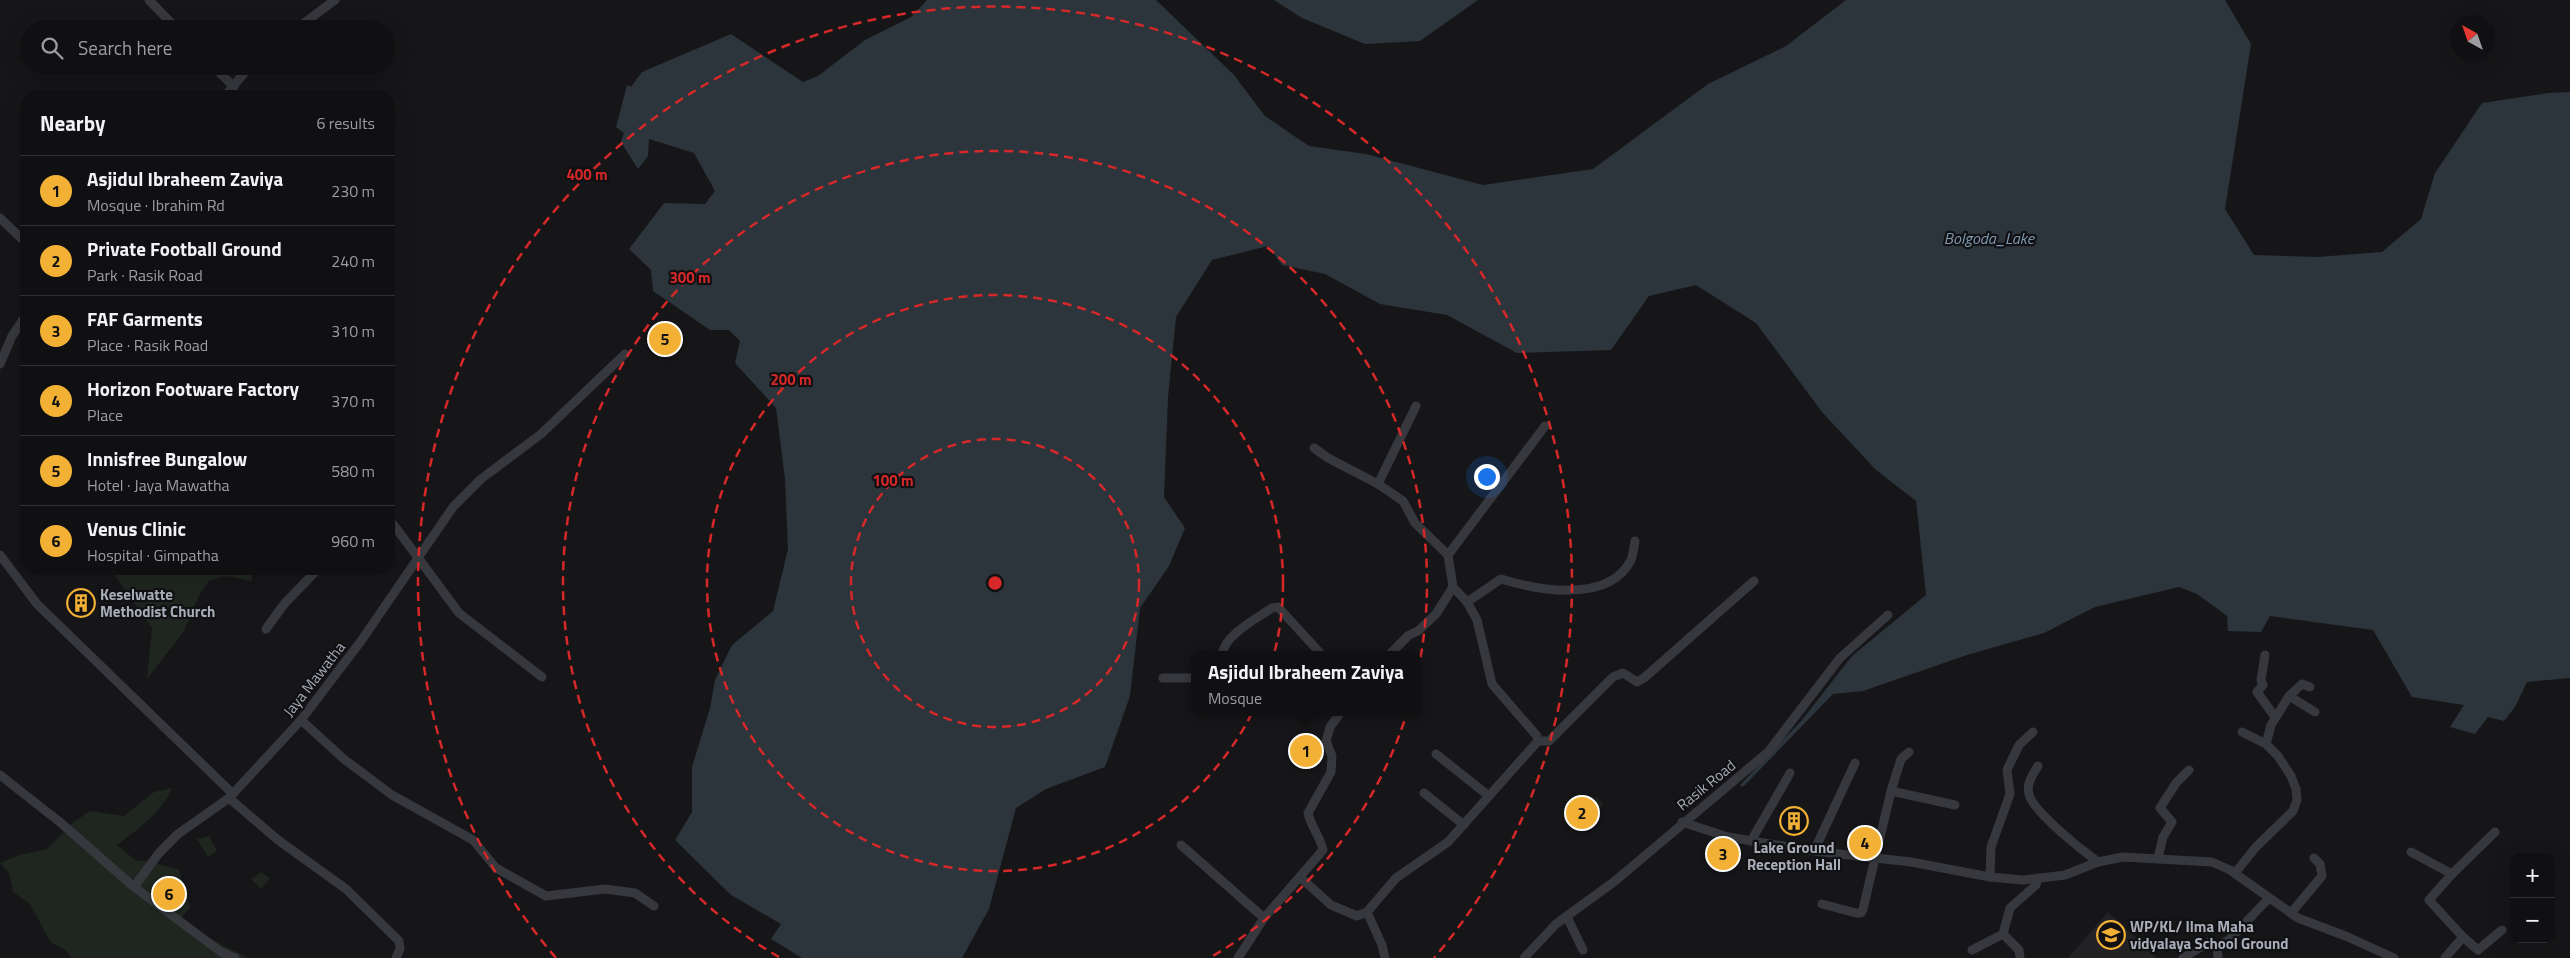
<!DOCTYPE html>
<html lang="en">
<head>
<meta charset="utf-8">
<style>
	body { margin:0; font-family:"Titillium Web",sans-serif; background:#19191b; color:#f1f3f6 }
	.controls { position:absolute; right:15px; bottom:15px; display:grid; overflow:hidden; border-radius:10px; box-shadow:0 5px 20px #0002 }
	.controls button { width:45px; height:45px; display:grid; place-items:center; padding:0; border:0; border-bottom:1px solid #303032; background:#101012; color:#f1f3f6; font:25px sans-serif }
	.compass { position:absolute; left:2450px; top:15px; width:45px; height:45px; border-radius:50%; background:#101012; box-shadow:0 5px 20px #0002; rotate:320deg }
	.you { position:absolute; left:1486px; top:476px; width:18px; height:18px; margin:-12px; border:4px solid #fff; border-radius:50%; background:#1a73e8; box-shadow:0 0 0 8px #1a73e833 }
	.badge { display:grid; place-items:center; width:32px; height:32px; border-radius:50%; background:#f2b134; color:#111; font-size:16px; font-weight:700 }
	.pin { position:absolute; translate:-50% -50%; border:2px solid #fff; box-shadow:0 1px 5px #0006 }
	.popup { position:absolute; left:1191px; top:651px; width:230px; height:65px; box-sizing:border-box; display:grid; place-content:center; border-radius:10px; background:#101012; filter:drop-shadow(0 1px 4px #0005); font-size:16px; white-space:nowrap; color:#9c9d9f }
	.popup b { font-size:19px; color:#f1f3f6 }
	.popup::after { content:''; position:absolute; left:50%; top:100%; margin-left:-10px; border:10px solid transparent; border-top-color:#101012 }
	.list { margin:0; padding:0; list-style:none }
	h2 { display:flex; justify-content:space-between; align-items:center; height:65px; margin:0; padding:0 20px; font-size:21px }
	h2 small { font-size:16px; font-weight:400; color:#9c9d9f }
	.list li { display:grid; grid-template-columns:32px 1fr auto; gap:15px; align-items:center; box-sizing:border-box; height:70px; padding:0 20px; border-top:1px solid #303032 }
	.list b { display:block; font-size:19px; white-space:nowrap }
	.list p { margin:0; font-size:16px; white-space:nowrap; color:#9c9d9f }
	.list em { font-size:16px; font-style:normal; color:#9c9d9f }
	.icon { flex:none; width:28px; height:28px; fill:none; stroke:currentColor; stroke-width:2; stroke-linecap:round; stroke-linejoin:round }
	.map { position:relative; flex:none; width:2570px; height:958px; overflow:hidden }
	.search { position:absolute; background:#101012; box-shadow:0 5px 20px #0002; left:20px; top:20px; width:375px; height:55px; display:flex; align-items:center; gap:12px; box-sizing:border-box; padding:0 18px; border-radius:28px; color:#9c9d9f; font-size:19px }
	.panel { position:absolute; background:#101012; box-shadow:0 5px 20px #0002; left:20px; top:90px; width:375px; height:485px; border-radius:20px }
	.map>svg:first-child { display:block }
</style>
</head>
<body>
<div class="map">
<svg width="2570" height="958" viewBox="0 0 2570 958">
	<rect width="100%" height="100%" fill="#161618"/>
	<!-- built -->
	<path fill="#222225" d="M 2108,912 L 2157,958 L 2068,958 Z"/>
	<!-- green -->
	<g fill="#1e261f">
		<path d="M 110,569 L 250,569 L 252,581 L 226,576 L 210,580 L 198,597 L 184,631 L 147,679 L 152,628 Z"/>
		<path d="M 172,788 C 162,812 137,830 117,845 L 135,860 L 152,862 L 179,870 L 190,907 L 178,922 L 248,958 L 72,958 L 64,949 L 51,943 L 30,904 L 13,892 L 9,873 L 0,863 L 19,855 L 47,849 L 75,821 L 90,811 L 124,816 L 154,792 Z"/>
		<path d="M 1578,794 L 1598,798 L 1603,805 L 1585,823 L 1569,818 L 1569,808 Z"/>
		<path d="M 209,836 L 217,851 L 208,857 L 197,839 Z"/>
		<path d="M 261,872 L 270,878 L 261,889 L 251,879 Z"/>
	</g>
	<!-- water -->
	<g fill="#2c353c">
		<path d="M 927,0 L 1156,0 L 1234,75 L 1265,116 L 1309,146 L 1366,154 L 1483,185 L 1593,169 L 1708,84 L 1786,46 L 1846,0 L 2225,0 L 2251,44 L 2225,209 L 2254,255 L 2317,257 L 2382,252 L 2421,219 L 2435,173 L 2482,103 L 2548,93 L 2570,92 L 2570,678 L 2527,682 L 2515,707 L 2504,721 L 2488,717 L 2475,734 L 2450,727 L 2464,705 L 2412,697 L 2373,630 L 2270,616 L 2261,632 L 2228,631 L 2227,616 L 2197,594 L 2179,587 L 2095,607 L 2044,633 L 1967,655 L 1863,691 L 1833,694 L 1743,787 L 1740,785 L 1802,720 L 1852,656 L 1926,595 L 1916,501 L 1876,470 L 1822,412 L 1756,323 L 1696,285 L 1649,296 L 1611,350 L 1517,353 L 1447,315 L 1380,304 L 1325,274 L 1282,265 L 1268,246 L 1212,260 L 1176,317 L 1168,397 L 1164,497 L 1185,528 L 1169,566 L 1140,608 L 1130,696 L 1105,767 L 1046,789 L 1016,808 L 989,909 L 962,958 L 802,958 L 771,939 L 781,924 L 731,895 L 675,840 L 692,812 L 692,767 L 710,708 L 715,680 L 732,645 L 773,611 L 788,549 L 785,479 L 776,408 L 735,363 L 740,341 L 729,330 L 710,330 L 653,291 L 651,270 L 629,249 L 664,203 L 705,204 L 715,191 L 694,153 L 649,139 L 648,156 L 638,169 L 621,142 L 624,133 L 616,127 L 627,85 L 631,87 L 642,72 L 731,34 L 803,82 L 818,76 L 865,40 L 911,17 Z"/>
		<path d="M 1274,0 L 1478,0 L 1420,41 L 1365,44 L 1302,18 Z"/>
	</g>
	<g fill="none" stroke-linecap="round" stroke-linejoin="round">
		<!-- minor -->
		<g stroke="#37383d" stroke-width="9">
			<path d="M 149,0 L 177,29"/>
			<path d="M 296,29 L 335,0"/>
			<path d="M 213,66 L 234,87"/>
			<path d="M 225,96 L 250,66"/>
			<path d="M 0,218 L 26,243"/>
			<path d="M 0,364 L 12,336 L 26,315"/>
			<path d="M 1314,448 L 1328,458 L 1378,484"/>
			<path d="M 389,525 L 393,524 L 459,613 L 542,677"/>
			<path d="M 0,555 L 37,604 L 233,794"/>
			<path d="M 1448,555 L 1545,426"/>
			<path d="M 1467,602 L 1501,579 C 1537,590 1609,604 1631,560 C 1633,555 1634,547 1635,541"/>
			<path d="M 266,629 L 285,603 L 318,569"/>
			<path d="M 1222,655 C 1224,635 1256,619 1272,608 L 1278,607 L 1322,655"/>
			<path d="M 1389,655 L 1409,635 L 1418,631 L 1436,614 L 1453,587"/>
			<path d="M 2265,655 L 2261,680 L 2263,685 L 2257,692 L 2275,717"/>
			<path d="M 1163,678 L 1195,678"/>
			<path d="M 2289,696 L 2302,684 L 2310,687"/>
			<path d="M 301,720 L 345,760 L 392,795 L 473,840 L 496,868 L 546,896 L 605,889 L 635,893 L 654,906"/>
			<path d="M 1538,741 L 1549,741 L 1613,677 L 1623,673 L 1637,682 L 1644,678 L 1754,581"/>
			<path d="M 2266,744 L 2271,725 L 2289,696 L 2315,712"/>
			<path d="M 1436,754 L 1489,796"/>
			<path d="M 2038,766 C 2033,774 2026,784 2029,794 C 2032,811 2083,851 2098,862"/>
			<path d="M 0,775 L 61,823 L 134,887 L 159,853 L 178,834 L 229,798 L 301,720 L 361,641 L 453,507 L 481,479 L 541,434 L 625,354"/>
			<path d="M 1891,791 L 1955,805"/>
			<path d="M 1424,793 L 1464,825"/>
			<path d="M 229,798 L 278,840 L 346,889 L 399,941 L 400,949 L 396,958"/>
			<path d="M 1682,822 L 1728,837 L 1814,851 L 1911,862 L 1990,877 L 2023,880 L 2065,875 L 2098,862 L 2123,857 L 2212,862 L 2230,870 L 2298,918 L 2348,937 L 2394,958"/>
			<path d="M 1751,841 L 1790,773"/>
			<path d="M 1181,845 L 1264,918"/>
			<path d="M 1814,851 L 1855,763"/>
			<path d="M 2411,852 L 2452,874 L 2429,900 L 2463,937 L 2445,958"/>
			<path d="M 2158,858 L 2163,837 L 2172,822 L 2160,808 L 2176,783 L 2189,770"/>
			<path d="M 2235,873 L 2256,847 L 2293,811 L 2297,800 L 2296,789 L 2291,776 L 2278,756 L 2266,744 L 2242,732"/>
			<path d="M 2452,874 L 2495,832"/>
			<path d="M 1300,877 L 1331,905 L 1357,916 L 1367,912"/>
			<path d="M 1990,877 L 1991,847 L 2010,794 L 2007,770 L 2019,745 L 2033,732"/>
			<path d="M 134,887 L 221,952 L 235,958"/>
			<path d="M 1822,904 L 1856,913 L 1861,913 L 1863,909 L 1891,791 L 1901,759 L 1909,752"/>
			<path d="M 2291,913 L 2322,876 L 2320,864 L 2314,858"/>
			<path d="M 1567,917 L 1583,950"/>
			<path d="M 2003,934 L 2019,950 L 2020,958"/>
			<path d="M 2463,937 L 2478,950 L 2502,930"/>
			<path d="M 1972,950 L 2003,934 L 2010,908 L 2036,885 L 2038,878"/>
			<path d="M 1238,958 L 1264,918 L 1323,850 C 1320,836 1311,827 1308,813 L 1331,772 L 1332,756 L 1326,741 L 1330,727 L 1341,712"/>
			<path d="M 1385,958 L 1382,945 L 1367,912 L 1396,878 L 1448,842 L 1538,741 L 1537,736 L 1492,684 L 1477,620 L 1467,602 L 1453,587 L 1448,555 L 1415,523 L 1403,501 L 1378,484 L 1416,406"/>
			<path d="M 1524,958 L 1556,924 L 1615,881 L 1768,752 L 1840,658 L 1888,615"/>
			<path d="M 2183,958 L 2209,942 L 2217,946"/>
			<path d="M 2218,958 L 2217,946 L 2229,940 L 2269,898"/>
		</g>
	</g>
	<!-- distance rings -->
	<g fill="none" stroke="#d62828" stroke-width="2.5" stroke-dasharray="9 6">
		<circle cx="995" cy="583" r="144"/>
		<circle cx="995" cy="583" r="288"/>
		<path d="M779 957A432 432 0 1 1 1211 957"/>
		<path d="M556 958A577 577 0 1 1 1434 958"/>
	</g>
	<!-- icons -->
	<defs>
		<symbol id="building-ring" viewBox="-11 -11 22 22"><circle r="9.5" fill="#111113" stroke="#f2b134" stroke-width="1.5"/><path d="M-4-6H4V6H1V3H-1V6H-4ZM-2.5-4.3h1.7v1.8h-1.7ZM.8-4.3h1.7v1.8H.8ZM-2.5-1h1.7V.8h-1.7ZM.8-1h1.7V.8H.8Z" fill="#f2b134"/></symbol>
		<symbol id="school-ring" viewBox="-11 -11 22 22"><circle r="9.5" fill="#111113" stroke="#f2b134" stroke-width="1.5"/><path d="M0-5L7-2L0 1L-7-2ZM-4 1L0 2.5L4 1V4Q0 6-4 4Z" fill="#f2b134"/></symbol>
	</defs>
	<g fill-rule="evenodd">
		<use href="#building-ring" x="65" y="587" width="32" height="32"/>
		<use href="#building-ring" x="1778" y="805" width="32" height="32"/>
		<use href="#school-ring" x="2095" y="919" width="32" height="32"/>
	</g>
	<g text-anchor="middle" dominant-baseline="central" stroke-width="4.5" stroke-linejoin="round" paint-order="stroke">
		<!-- poi labels -->
		<g font-size="15" font-weight="bold" fill="#a8adb8" stroke="#111113" text-anchor="start">
			<text x="100" y="594">Keselwatte<tspan x="100" dy="17">Methodist Church</tspan></text>
			<text x="1794" y="847" text-anchor="middle">Lake Ground<tspan x="1794" dy="17">Reception Hall</tspan></text>
			<text x="2130" y="926">WP/KL/ Ilma Maha<tspan x="2130" dy="17">vidyalaya School Ground</tspan></text>
		</g>
		<!-- street labels -->
		<g font-size="15" fill="#a8adb8" stroke="#111113">
			<text transform="translate(314 679) rotate(-52)">Jaya Mawatha</text>
			<text transform="translate(1706 785) rotate(-39)">Rasik Road</text>
		</g>
		<!-- water labels -->
		<g font-size="16" font-style="italic" fill="#7f9bb3" stroke="#111113">
			<text x="1989" y="238">Bolgoda_Lake</text>
		</g>
	</g>
	<circle cx="995" cy="583" r="8" fill="#d62828" stroke="#111113" stroke-width="2.5"/>
	<g font-size="15" text-anchor="middle" font-weight="bold" fill="#d62828" stroke="#111113" stroke-width="4.5" stroke-linejoin="round" paint-order="stroke">
		<text x="587" y="180">400 m</text>
		<text x="690" y="283">300 m</text>
		<text x="791" y="385">200 m</text>
		<text x="893" y="486">100 m</text>
	</g>
</svg>
<div class="controls">
<button>+</button>
<button>−</button>
</div>
<svg class="compass" viewBox="-18 -18 36 36"><path d="M0-13l5 13h-10z" fill="#e53935"/><path d="M0 13l5-13h-10z" fill="#9c9d9f"/></svg>
<div class="you"></div>
<div class="pin badge" style="left:1306px;top:751px">1</div>
<div class="popup"><b>Asjidul Ibraheem Zaviya</b>Mosque</div>
<div class="pin badge" style="left:1582px;top:813px">2</div>
<div class="pin badge" style="left:1723px;top:854px">3</div>
<div class="pin badge" style="left:1865px;top:843px">4</div>
<div class="pin badge" style="left:665px;top:339px">5</div>
<div class="pin badge" style="left:169px;top:894px">6</div>
<div class="search"><svg class="icon" aria-label="search" viewBox="0 0 24 24"><circle cx="10" cy="10" r="6"/><path d="M15 15l6 6"/></svg>Search here</div>
<section class="panel">
<h2>Nearby<small>6 results</small></h2>
<ul class="list">
<li><span class="badge">1</span><div><b>Asjidul Ibraheem Zaviya</b><p>Mosque · Ibrahim Rd</p></div><em>230 m</em></li>
<li><span class="badge">2</span><div><b>Private Football Ground</b><p>Park · Rasik Road</p></div><em>240 m</em></li>
<li><span class="badge">3</span><div><b>FAF Garments</b><p>Place · Rasik Road</p></div><em>310 m</em></li>
<li><span class="badge">4</span><div><b>Horizon Footware Factory</b><p>Place</p></div><em>370 m</em></li>
<li><span class="badge">5</span><div><b>Innisfree Bungalow</b><p>Hotel · Jaya Mawatha</p></div><em>580 m</em></li>
<li><span class="badge">6</span><div><b>Venus Clinic</b><p>Hospital · Gimpatha</p></div><em>960 m</em></li>
</ul>
</section>
</div>
</body>
</html>
